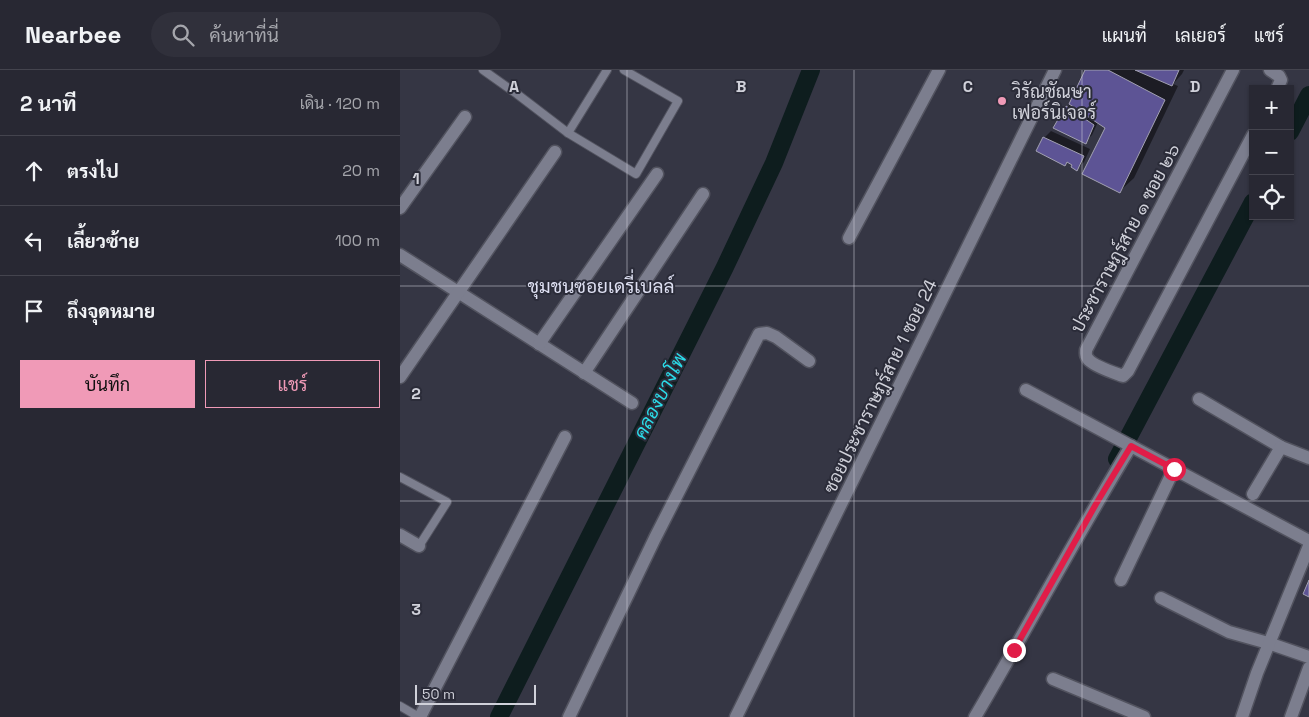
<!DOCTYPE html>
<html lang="th">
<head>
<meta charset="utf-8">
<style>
	body { margin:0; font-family:"Space Grotesk",Sarabun,sans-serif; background:#30303b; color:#f1f3f6 }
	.controls { position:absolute; right:15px; top:15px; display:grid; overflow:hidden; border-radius:0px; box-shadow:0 1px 4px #0004 }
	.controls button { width:45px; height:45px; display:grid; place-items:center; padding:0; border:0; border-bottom:1px solid #44444e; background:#282833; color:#f1f3f6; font:25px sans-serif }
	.scale { position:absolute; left:15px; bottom:12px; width:121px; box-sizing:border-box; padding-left:5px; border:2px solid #d0d1da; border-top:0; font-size:14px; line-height:18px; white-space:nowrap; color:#d0d1da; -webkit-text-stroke:4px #2b2c39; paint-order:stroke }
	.stop { position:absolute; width:15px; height:15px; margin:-11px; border:4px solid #e11d48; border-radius:50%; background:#fff }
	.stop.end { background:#e11d48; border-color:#fff; box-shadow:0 1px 5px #0008 }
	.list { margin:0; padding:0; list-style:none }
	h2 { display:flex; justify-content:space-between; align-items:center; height:65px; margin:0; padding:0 20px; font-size:21px }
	h2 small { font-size:16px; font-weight:400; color:#a5a6ac }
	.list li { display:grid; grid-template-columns:32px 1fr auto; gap:15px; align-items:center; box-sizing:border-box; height:70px; padding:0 20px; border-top:1px solid #44444e }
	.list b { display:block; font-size:19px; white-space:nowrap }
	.list em { font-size:16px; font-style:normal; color:#a5a6ac }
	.actions { display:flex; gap:10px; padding:15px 20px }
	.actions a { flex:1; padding:11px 0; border:1px solid #f09ab7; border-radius:0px; text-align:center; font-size:18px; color:#f09ab7 }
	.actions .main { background:#f09ab7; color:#111 }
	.icon { flex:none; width:28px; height:28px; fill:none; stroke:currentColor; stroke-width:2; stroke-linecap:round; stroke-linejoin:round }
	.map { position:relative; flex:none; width:909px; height:647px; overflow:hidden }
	header { display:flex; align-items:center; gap:30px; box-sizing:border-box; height:70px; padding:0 25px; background:#282833; border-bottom:1px solid #44444e }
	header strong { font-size:24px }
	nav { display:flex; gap:28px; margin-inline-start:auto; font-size:18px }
	.search { width:350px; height:45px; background:#30303b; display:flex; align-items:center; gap:12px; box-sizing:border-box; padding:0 18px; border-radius:28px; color:#a5a6ac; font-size:19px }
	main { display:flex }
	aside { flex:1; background:#282833 }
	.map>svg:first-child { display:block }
</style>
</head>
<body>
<header>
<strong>Nearbee</strong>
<div class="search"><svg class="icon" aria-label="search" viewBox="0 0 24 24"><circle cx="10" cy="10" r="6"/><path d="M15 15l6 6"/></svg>ค้นหาที่นี่</div>
<nav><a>แผนที่</a><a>เลเยอร์</a><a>แชร์</a></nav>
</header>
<main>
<aside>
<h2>2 นาที<small>เดิน · 120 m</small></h2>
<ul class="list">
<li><svg class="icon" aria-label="ahead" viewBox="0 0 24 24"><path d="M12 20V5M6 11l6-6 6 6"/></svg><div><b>ตรงไป</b></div><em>20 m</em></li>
<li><svg class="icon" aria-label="left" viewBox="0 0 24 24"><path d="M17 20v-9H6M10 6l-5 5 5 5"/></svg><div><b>เลี้ยวซ้าย</b></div><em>100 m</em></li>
<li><svg class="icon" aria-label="arrive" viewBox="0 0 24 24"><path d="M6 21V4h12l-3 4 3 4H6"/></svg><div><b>ถึงจุดหมาย</b></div></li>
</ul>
<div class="actions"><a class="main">บันทึก</a><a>แชร์</a></div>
</aside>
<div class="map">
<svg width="909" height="647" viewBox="0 0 909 647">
	<rect width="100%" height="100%" fill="#353644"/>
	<!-- shadow -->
	<g fill="#0007">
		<path d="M 686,0 L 784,0 L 782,4 L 773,14 L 778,16 L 734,108 L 720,121 L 706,58 L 698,52 L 692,65 L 685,72 L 667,37 L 671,34 Z"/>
		<path d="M 651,61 L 690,79 L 684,92 L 677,99 L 674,94 L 644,68 Z"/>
	</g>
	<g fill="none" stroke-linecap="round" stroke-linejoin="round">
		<!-- canal -->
		<g stroke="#0e1d1e" stroke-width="18">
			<path d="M 890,62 L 909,25"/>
			<path d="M 717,389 L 853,132"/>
			<path d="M 99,647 L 325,197 L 374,93 L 411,0"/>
		</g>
	</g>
	<!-- building -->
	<g fill="#5d5495" stroke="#a2a1b2">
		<path d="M 685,0 L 708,0 L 765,30 L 720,123 L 682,104 L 705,58 L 669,34 Z"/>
		<path d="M 735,0 L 779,0 L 772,16 Z"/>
		<path d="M 666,36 L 694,55 L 686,74 L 653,58 Z"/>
		<path d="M 643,67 L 684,86 L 677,101 L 671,97 L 672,95 L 667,92 L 665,96 L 636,81 Z"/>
		<path d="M 909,510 L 909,527 L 903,524 Z"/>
	</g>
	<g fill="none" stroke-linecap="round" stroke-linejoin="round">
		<defs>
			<g id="lane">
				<path d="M 83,0 L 117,24 L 168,63 L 236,104 L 278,31 L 224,0"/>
				<path d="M 168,63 L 207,0"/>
				<path d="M 0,407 L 47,432 L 19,476"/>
				<path d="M 0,636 L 19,647"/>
			</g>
			<g id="street">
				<path d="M 833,0 L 686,280 C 686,285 685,285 688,289 C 693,296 715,303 723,306 L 728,301 L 853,65"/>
				<path d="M 870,0 L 879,6 L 881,10 L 877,19"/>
				<path d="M 0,138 L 65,47"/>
				<path d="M 449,168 L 539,0"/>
				<path d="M 0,185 L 232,333"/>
				<path d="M 139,274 L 257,104"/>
				<path d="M 184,303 L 303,124"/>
				<path d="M 0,307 L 155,82"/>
				<path d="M 626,320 L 909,471"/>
				<path d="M 799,329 L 881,377"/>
				<path d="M 853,424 L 881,377 L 909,388"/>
				<path d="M 0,465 L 19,476"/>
				<path d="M 721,510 L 774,399"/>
				<path d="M 761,528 L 829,562 L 868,573 L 909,587"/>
				<path d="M 653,609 L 744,647"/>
				<path d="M 20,647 L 165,367"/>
				<path d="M 169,647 L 255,468 L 359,264 L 367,263 L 376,267 L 409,291"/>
				<path d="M 575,647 C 628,557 677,465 731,376"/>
				<path d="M 891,647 L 909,598"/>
			</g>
			<g id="secondary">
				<path d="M 336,647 L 655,0"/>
				<path d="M 842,647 L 857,603 L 909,476"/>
			</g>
		</defs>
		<!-- lane casing -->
		<use href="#lane" stroke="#52535f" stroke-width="10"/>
		<!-- street casing -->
		<use href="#street" stroke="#52535f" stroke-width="15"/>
		<!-- secondary casing -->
		<use href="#secondary" stroke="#52535f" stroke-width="15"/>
		<!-- lane -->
		<use href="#lane" stroke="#7c7e8e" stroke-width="8"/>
		<!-- street -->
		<use href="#street" stroke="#7c7e8e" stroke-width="12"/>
		<!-- secondary -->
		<use href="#secondary" stroke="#7c7e8e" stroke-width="12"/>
	</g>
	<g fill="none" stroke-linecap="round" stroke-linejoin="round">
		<!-- route -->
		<path stroke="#e11d48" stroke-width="6" d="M 614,580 L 696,434 L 731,376 L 774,399"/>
	</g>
	<!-- grid -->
	<path fill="none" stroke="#d0d1da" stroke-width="1" stroke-opacity="0.55" d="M 227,0 L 227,647M 454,0 L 454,647M 682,0 L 682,647M 0,216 L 909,216M 0,431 L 909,431"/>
	<!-- markers -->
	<circle fill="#f09ab7" stroke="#2b2c39" stroke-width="2" cx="602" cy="31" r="5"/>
	<g text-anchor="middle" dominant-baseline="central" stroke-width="4" stroke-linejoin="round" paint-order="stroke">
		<!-- poi labels -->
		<g font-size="18" fill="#d0d1da" stroke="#2b2c39" text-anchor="start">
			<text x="612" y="21">วิรัณชัณษา<tspan x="612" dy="21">เฟอร์นิเจอร์</tspan></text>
		</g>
		<!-- street labels -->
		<g font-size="18" fill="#d0d1da" stroke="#2b2c39">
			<text transform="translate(725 168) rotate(-62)">ประชาราษฎร์สาย ๑ ซอย ๒๖</text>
			<text transform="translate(480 316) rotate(-64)">ซอยประชาราษฎร์สาย 1 ซอย 24</text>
		</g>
		<!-- neighbourhood labels -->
		<g font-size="19" fill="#dddff1" stroke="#2b2c39">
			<text x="201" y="216">ชุมชนซอยเดรี่เบลล์</text>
		</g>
		<!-- water labels -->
		<g font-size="19" font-style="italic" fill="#2bdce9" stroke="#2b2c39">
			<text transform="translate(260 326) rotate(-63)">คลองบางโพ</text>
		</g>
	</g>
	<g font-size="16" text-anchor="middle" font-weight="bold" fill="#d0d1da" stroke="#2b2c39" stroke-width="4" stroke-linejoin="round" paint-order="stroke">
		<text x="114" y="22">A</text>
		<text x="341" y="22">B</text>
		<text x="568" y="22">C</text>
		<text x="795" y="22">D</text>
		<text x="16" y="114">1</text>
		<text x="16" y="329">2</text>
		<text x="16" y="545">3</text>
	</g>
</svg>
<div class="controls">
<button>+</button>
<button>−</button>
<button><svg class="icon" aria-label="locate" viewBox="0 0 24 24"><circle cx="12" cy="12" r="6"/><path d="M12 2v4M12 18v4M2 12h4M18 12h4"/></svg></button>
</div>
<div class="scale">50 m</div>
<div class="stop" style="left:774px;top:399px"></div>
<div class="stop end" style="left:614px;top:580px"></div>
</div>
</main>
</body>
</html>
